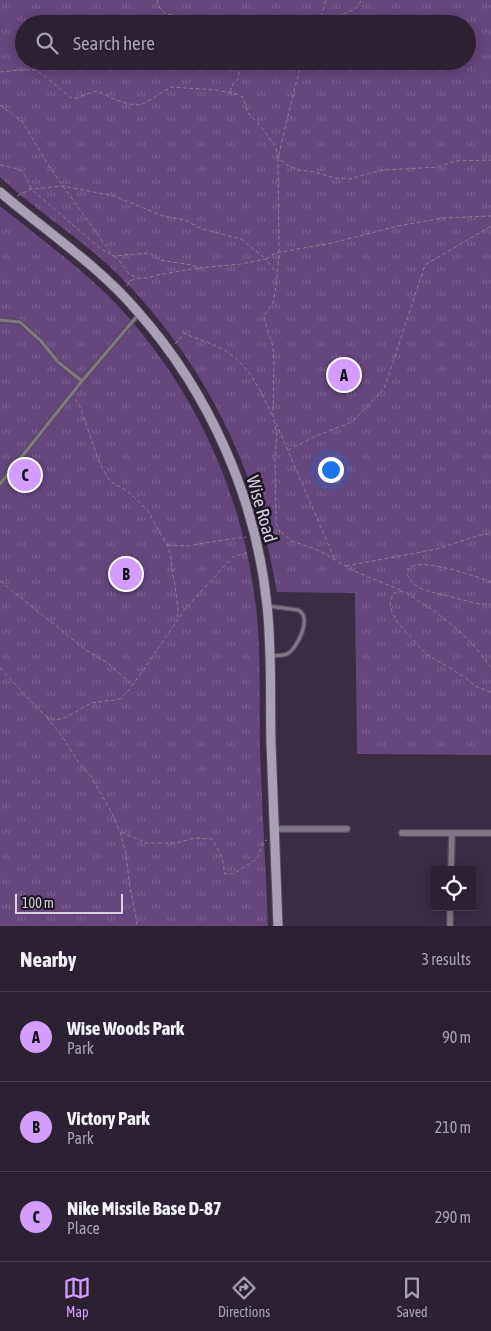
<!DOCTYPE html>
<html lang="en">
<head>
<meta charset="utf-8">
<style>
	body { margin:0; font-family:"Asap Condensed",sans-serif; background:#33293a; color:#f1f3f6 }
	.controls { position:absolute; right:15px; bottom:15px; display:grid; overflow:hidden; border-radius:0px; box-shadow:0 2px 12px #0003 }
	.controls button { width:45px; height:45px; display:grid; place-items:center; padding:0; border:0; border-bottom:1px solid #473e4d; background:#2b2132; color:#f1f3f6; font:25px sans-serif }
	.scale { position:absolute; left:15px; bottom:12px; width:108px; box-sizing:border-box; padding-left:5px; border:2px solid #d9d1e0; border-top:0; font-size:14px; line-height:18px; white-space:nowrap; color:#d9d1e0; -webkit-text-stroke:4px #1d1722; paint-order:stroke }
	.you { position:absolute; left:330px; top:469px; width:18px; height:18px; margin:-12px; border:4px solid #fff; border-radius:50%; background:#1a73e8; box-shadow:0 0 0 8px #1a73e833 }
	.badge { display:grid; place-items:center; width:32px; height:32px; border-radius:50%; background:#d39cfd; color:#111; font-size:16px; font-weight:700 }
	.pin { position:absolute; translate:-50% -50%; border:2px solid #fff; box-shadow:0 1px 5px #0006 }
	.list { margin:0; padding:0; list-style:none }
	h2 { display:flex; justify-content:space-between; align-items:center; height:65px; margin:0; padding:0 20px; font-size:21px }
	h2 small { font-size:16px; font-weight:400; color:#a6a3ac }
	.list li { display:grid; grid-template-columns:32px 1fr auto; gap:15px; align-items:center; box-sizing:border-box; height:90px; padding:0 20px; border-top:1px solid #473e4d }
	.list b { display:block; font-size:19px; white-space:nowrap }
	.list p { margin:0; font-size:16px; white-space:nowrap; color:#a6a3ac }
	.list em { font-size:16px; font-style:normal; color:#a6a3ac }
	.icon { flex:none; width:28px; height:28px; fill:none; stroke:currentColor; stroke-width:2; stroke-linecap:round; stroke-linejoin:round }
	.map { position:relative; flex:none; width:491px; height:926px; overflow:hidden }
	.search { position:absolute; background:#2b2132; box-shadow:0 2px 12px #0003; left:15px; right:15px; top:15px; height:55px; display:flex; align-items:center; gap:12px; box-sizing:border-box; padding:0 18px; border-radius:28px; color:#a6a3ac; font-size:19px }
	.sheet { height:335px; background:#2b2132 }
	nav { display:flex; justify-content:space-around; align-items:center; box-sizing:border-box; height:70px; border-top:1px solid #473e4d; background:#2b2132; font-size:14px; color:#a6a3ac }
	nav a { display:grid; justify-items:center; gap:2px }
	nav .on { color:#d39cfd }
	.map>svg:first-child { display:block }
</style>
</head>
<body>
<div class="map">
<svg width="491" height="926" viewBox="0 0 491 926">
	<defs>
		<pattern id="park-tufts" width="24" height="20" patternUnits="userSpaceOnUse" patternTransform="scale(1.25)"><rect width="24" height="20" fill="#65467d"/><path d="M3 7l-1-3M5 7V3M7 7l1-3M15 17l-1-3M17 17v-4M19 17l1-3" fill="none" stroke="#7a608f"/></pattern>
	</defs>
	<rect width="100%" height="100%" fill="#392c43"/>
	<!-- park -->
	<g fill="url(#park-tufts)" fill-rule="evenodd">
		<path d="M 0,0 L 491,0 L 491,755 L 357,754 L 355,593 L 277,592 C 270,556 263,520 251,486 C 222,403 172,325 108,265 C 74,234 34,209 0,177 ZM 24,24 L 467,24 L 467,61 L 24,61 Z"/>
		<path d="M 0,206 C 44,242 91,274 129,318 C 196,395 240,491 254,592 C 262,644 259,698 260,751 C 262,809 266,868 268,926 L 0,926 Z"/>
	</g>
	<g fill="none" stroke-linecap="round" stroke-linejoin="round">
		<defs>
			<g id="lane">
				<path d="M 0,320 L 20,322 L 41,341 L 58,362 L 82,381"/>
				<path d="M 0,484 L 82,381 L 139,314"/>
				<path d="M 268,606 L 298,610 C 313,617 297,649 287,654 C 282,656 276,655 271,656"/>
			</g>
			<g id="street">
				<path d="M 274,829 L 347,829"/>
				<path d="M 402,833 L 491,833"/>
				<path d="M 451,870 L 452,833"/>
				<path d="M 450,926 L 450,907"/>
			</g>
			<path id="secondary" d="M 0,192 C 47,232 98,265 138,312 C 209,392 256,498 267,605 C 272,651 270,697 271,743 C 273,804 276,865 278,926"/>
		</defs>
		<!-- lane casing -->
		<use href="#lane" stroke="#564a5f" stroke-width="5.5"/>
		<!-- street casing -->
		<use href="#street" stroke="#564a5f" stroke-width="8"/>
		<!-- secondary casing -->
		<use href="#secondary" stroke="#564a5f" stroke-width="11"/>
		<!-- path -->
		<g stroke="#897e91" stroke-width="1" stroke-dasharray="4 2.5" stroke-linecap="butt">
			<path d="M 157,0 L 159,7 L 164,13 L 206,24"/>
			<path d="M 319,23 L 326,0"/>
			<path d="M 319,24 L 355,9 L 362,0"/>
			<path d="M 0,72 L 21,70 L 36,70 L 48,79 L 71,98 L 76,98 L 93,92 L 97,91 L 116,100 L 129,104 L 141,105 L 171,87 L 216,90 L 236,94 L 243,97 L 248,113 L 258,123 L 276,147 L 278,158 L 287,165 L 298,170 L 315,172 L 335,178 L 350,179 L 370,173 L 384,170 L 439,167 L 454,161 L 491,160"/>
			<path d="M 230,92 L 233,84 L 238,79 L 241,61"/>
			<path d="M 0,105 L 22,121 L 50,168 L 113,256 L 150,253 L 159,260 L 192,265 L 199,268 L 241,264 L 266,259 L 276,273"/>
			<path d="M 0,165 C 22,170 23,167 31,189 L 101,249 L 110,254"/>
			<path d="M 17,196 L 31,189 L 63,186 L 114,196 L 163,216 L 185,220 L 202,229 L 241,239 L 266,259 L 275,253 L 332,243 L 398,226 L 443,218 L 491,216"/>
			<path d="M 114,256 L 118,259 L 129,274 L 138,278 L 148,278 L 157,275 L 198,268"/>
			<path d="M 127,286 L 130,281 L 137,278"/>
			<path d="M 175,344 L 179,340 L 183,333 C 195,338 208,342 220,348 C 247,361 260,389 272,415"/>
			<path d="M 75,399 L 80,407 L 100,464 L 110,481 L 130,493 L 148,511 L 167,545 L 171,556 L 172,571 L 175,585 L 178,609 L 177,620"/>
			<path d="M 276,423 L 335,560"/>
			<path d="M 288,450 L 316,436 L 352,422 L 384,389 L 425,265 L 491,226"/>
			<path d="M 281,532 L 292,541 L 320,551 L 354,571 L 403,591"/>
			<path d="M 262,536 L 275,537 L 280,532 L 276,524 L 275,456 L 277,435 L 273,416 L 274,362 L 273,346 L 264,319 L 265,314 L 273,303 L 276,287 L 279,253 L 278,158 L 292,99 L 302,61"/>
			<path d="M 265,543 L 274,537"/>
			<path d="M 167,545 L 187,546 L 211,542 L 246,537"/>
			<path d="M 346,566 L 437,549 L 480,535 L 491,534"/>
			<path d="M 0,581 L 86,650 L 108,663 L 131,684"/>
			<path d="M 491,582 C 475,576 428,560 413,566 C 410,567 409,569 407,571 C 407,581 416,586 424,590 L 479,604 L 491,604"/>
			<path d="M 0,668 L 41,712 C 61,730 73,710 92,703 C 101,701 111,701 120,699 L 130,689 L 185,609 L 233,557 L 249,552"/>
			<path d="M 491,668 C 473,641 448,619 420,602 C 415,599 409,593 404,592 C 399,591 396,592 393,594 L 390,603 L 392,612 L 398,623 L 426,654 L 460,674 L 477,687 L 491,692"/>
			<path d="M 47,717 L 64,739 L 79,763 L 90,775 L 111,811 L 120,832 L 126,854 L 130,888 L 136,917 L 137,926"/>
			<path d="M 121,832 L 147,843 L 176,843 L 195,838 L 212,839 L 222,857 L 225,874 L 233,874 L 257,859 L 264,841 L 267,840"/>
		</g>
		<!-- lane -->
		<use href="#lane" stroke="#7f7884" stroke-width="3"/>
		<!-- street -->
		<use href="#street" stroke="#7f7884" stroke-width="5.5"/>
		<!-- secondary -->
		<use href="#secondary" stroke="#aaa0b3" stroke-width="9"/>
	</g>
	<g text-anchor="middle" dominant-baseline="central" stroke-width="5" stroke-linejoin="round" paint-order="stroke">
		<!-- street labels -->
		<g font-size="18" fill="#d9d1e0" stroke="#1d1722">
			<text transform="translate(262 509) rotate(74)">Wise Road</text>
		</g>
	</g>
</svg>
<div class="controls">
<button><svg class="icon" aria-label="locate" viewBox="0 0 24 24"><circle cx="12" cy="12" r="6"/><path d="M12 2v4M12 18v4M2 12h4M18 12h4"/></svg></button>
</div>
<div class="scale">100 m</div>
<div class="you"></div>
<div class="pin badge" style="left:344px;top:375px">A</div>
<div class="pin badge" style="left:126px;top:574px">B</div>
<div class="pin badge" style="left:25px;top:475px">C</div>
<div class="search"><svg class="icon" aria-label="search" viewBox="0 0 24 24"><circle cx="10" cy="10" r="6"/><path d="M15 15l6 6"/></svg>Search here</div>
</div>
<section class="sheet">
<h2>Nearby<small>3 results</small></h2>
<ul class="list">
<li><span class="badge">A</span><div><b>Wise Woods Park</b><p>Park</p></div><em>90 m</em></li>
<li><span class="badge">B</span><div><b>Victory Park</b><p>Park</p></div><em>210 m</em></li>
<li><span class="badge">C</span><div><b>Nike Missile Base D-87</b><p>Place</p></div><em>290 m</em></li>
</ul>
</section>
<nav>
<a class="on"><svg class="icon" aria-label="map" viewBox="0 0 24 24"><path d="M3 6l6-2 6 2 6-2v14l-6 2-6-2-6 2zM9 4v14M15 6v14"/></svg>Map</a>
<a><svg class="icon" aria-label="directions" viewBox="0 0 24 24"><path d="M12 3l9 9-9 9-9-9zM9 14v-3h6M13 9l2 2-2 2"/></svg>Directions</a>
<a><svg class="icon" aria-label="saved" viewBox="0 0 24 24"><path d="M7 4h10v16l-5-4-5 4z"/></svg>Saved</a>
</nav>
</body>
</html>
